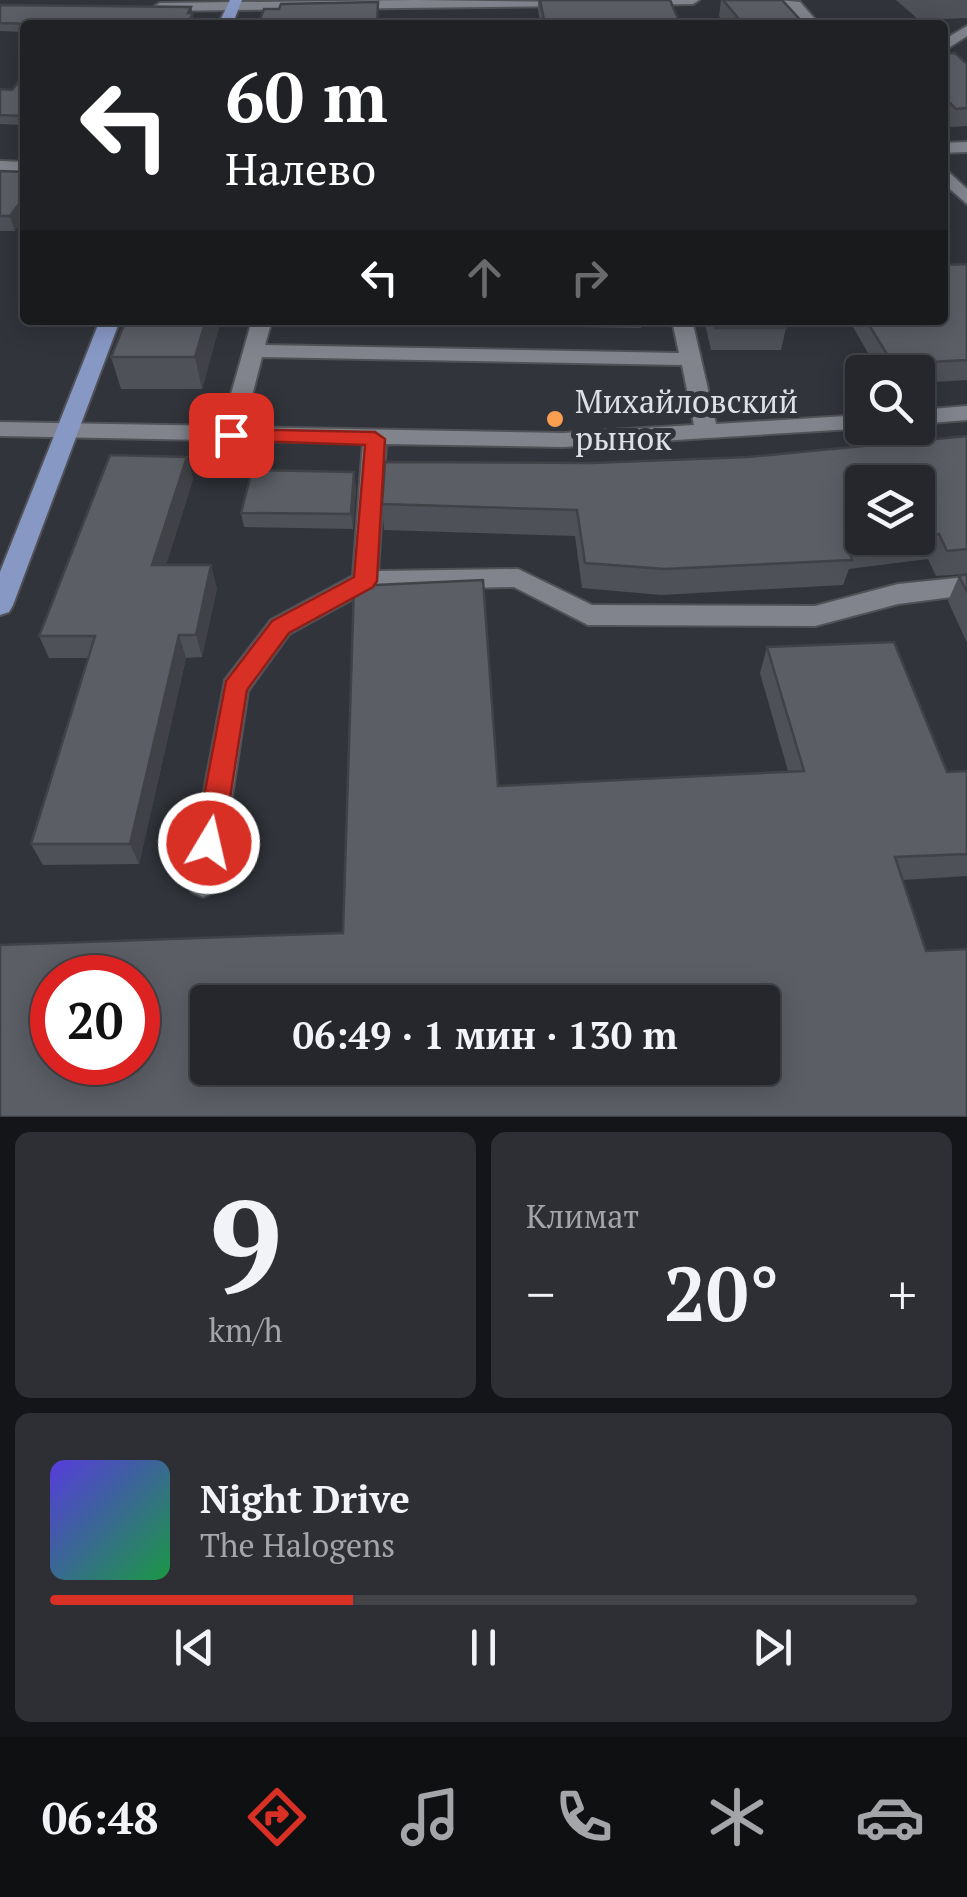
<!DOCTYPE html>
<html lang="ru">
<meta charset="utf-8">
<style>
body{margin:0;font-family:"PT Serif",serif;background:#2d2f34;color:#f1f3f6;height:100vh;display:flex;flex-direction:column;font-size:38px;white-space:nowrap}
*{box-sizing:border-box;margin:0}
p{font-size:32px;color:#a3a5a9}
.icon{flex:none;width:55px;height:55px;fill:none;stroke:currentColor;stroke-width:2;stroke-linecap:round;stroke-linejoin:round}
.map{position:relative;height:1117px;overflow:hidden}
.drawer{display:flex;flex-direction:column;gap:15px;padding:15px;background:#141518;flex:1}
.drawer>*{flex:none}
.banner{position:absolute;left:20px;top:20px;width:928px;height:305px;border-radius:10px;box-shadow:0 5px 25px #0003,0 0 0 2px #424448;background:#202124;color:#fff;overflow:hidden}
.fabs{position:absolute;left:845px;top:355px;display:grid;gap:20px}
.fabs a{display:grid;place-items:center;width:90px;height:90px;border-radius:10px;background:#25272c;box-shadow:0 5px 25px #0003,0 0 0 2px #424448;font-size:50px}
.speed{position:absolute;left:30px;top:955px;display:flex;gap:20px;font-size:50px;font-weight:700;text-align:center}
.speed>*{display:grid;place-content:center;width:130px;height:130px;border-radius:50%;background:#25272c;box-shadow:0 5px 25px #0003,0 0 0 2px #424448;line-height:1}
.speed .limit{border:15px solid #d22;background:#fff;color:#111}
.pin{position:absolute;display:grid;place-items:center;width:85px;height:85px;color:#fff;margin:-42px;border-radius:20px;box-shadow:0 5px 15px #0006}
.me{position:absolute;width:110px;margin:-55px;rotate:9deg;stroke-linejoin:round;filter:drop-shadow(0 0 8px #0008)}
.turn{display:flex;align-items:center;gap:35px;height:210px;padding:0 40px;font-size:45px}
.turn .icon{width:130px;height:130px;stroke-width:2.5}
.turn b{display:block;font-size:70px;line-height:85px}
.lanes{display:flex;align-items:center;height:95px;padding:0 40px;background:#0003;justify-content:center;gap:50px;direction:ltr}
.lanes .off{opacity:.35}
.big{font-size:75px;font-weight:600;line-height:1.1}
.drawer .widget{flex:1;display:flex;flex-direction:column;justify-content:center;gap:15px;min-width:0;padding:0 35px;border-radius:15px;background:#2d2f34}
.drawer .dial{align-items:center;gap:0}
.dial b{font-size:130px;line-height:1}
.song{display:flex;align-items:center;gap:30px}
.cover{width:120px;height:120px;border-radius:15px;background:linear-gradient(135deg,hsl(250 70% 55%),hsl(140 70% 35%))}
.played{height:10px;border-radius:5px;background:linear-gradient(90deg,#d93025 35%,#424448 35%)}
.keys{display:flex;justify-content:space-around;direction:ltr}
.heat{display:flex;justify-content:space-between;align-items:center;font-size:55px;direction:ltr}
.drawer .tiles{flex:1;display:grid;gap:15px;grid-template-columns:1fr 1fr}
.widget:last-child{grid-column:span 2}
.trip{position:absolute;left:190px;top:985px;width:590px;height:100px;border-radius:10px;background:#25272c;box-shadow:0 5px 25px #0003,0 0 0 2px #424448;font-weight:600;line-height:100px;text-align:center}
.menu{display:flex;height:160px;justify-content:space-around;align-items:center;background:#0f1012;color:#a3a5a9}
.menu .icon{width:70px;height:70px}
.menu .active{color:#d93025}
.menu b{font-size:45px;color:#f1f3f6}
.map>svg:first-child{display:block}
.lines{fill:none;stroke-linecap:round;stroke-linejoin:round}
.minor-casing{stroke:#505258;stroke-width:4}
.major-casing{stroke:#505258;stroke-width:4}
.minor{fill:#81848c;fill-rule:evenodd}
.major{fill:#8898c5;fill-rule:evenodd}
.wall{fill:#4e5157;fill-rule:evenodd}
.shaded-wall{fill:#404247}
.building{fill:#5b5e65;stroke:#404247;stroke-width:2.5;fill-rule:evenodd}
.route{fill:#d93025;stroke:#8d1f18;stroke-width:2.5}
.poi-dot{fill:#fa9f4f;stroke:#31343a;stroke-width:4}
.labels{text-anchor:middle;dominant-baseline:central;stroke-width:10;stroke-linejoin:round;paint-order:stroke}
.poi-label{font-size:32px;fill:#dfe0e5;stroke:#31343a;text-anchor:start}
</style>
<div class="map">
<svg width="967" height="1117" viewBox="0 0 967 1117">
<rect width="100%" height="100%" fill="#31343a"/>
<g class="lines">
<g class="minor-casing">
<g id="minor">
<path d="M415,0l161,2 -6,4 -410,5 -7,-4 7,-4z"/>
<path d="M634,0h65l-6,4 -53,1z"/>
<path d="M777,0l23,2 20,23h-14l-16,-17z"/>
<path d="M967,26v10l-25,16v-11z"/>
<path d="M967,142v10l-25,1v-10z"/>
<path d="M0,161l25,1v10l-25,-1z"/>
<path d="M942,166l25,23v15l-25,-22z"/>
<path d="M252,320h20l-7,25 414,8 -7,-33h20l24,104 146,-9v13h6l-305,19 -177,-3 -8,127 140,-2 74,36 223,1 83,-22 69,-7v18l-69,9 -83,22 -227,-1 -74,-38 -145,3 -80,44 -41,57 -29,191 -5,10 -11,5 -11,-5 -5,-10 38,-202 46,-60 82,-44 10,-133 -363,-7v-14l222,4zM262,357l420,8 12,60 -131,8 -319,-6z"/>
<path d="M967,406v14l-49,4v-14z"/>
</g>
</g>
<g class="major-casing">
<g id="major">
<path d="M230,0h12l-10,25h-14z"/>
<path d="M100,320h20l-107,285 -4,7 -9,3v-43z"/>
</g>
</g>
<use href="#minor" class="minor"/>
<use href="#major" class="major"/>
</g>
<g class="wall">
<path d="M538,0h132l9,21 -1,4h-137l-3,-15z"/>
<path d="M721,0h61l23,25h-79l-7,-9z"/>
<path d="M896,0h71v18l-48,2z"/>
<path d="M0,5l191,2 3,14 -2,4h-167v7l-25,-1z"/>
<path d="M942,54l25,10v62l-16,1 -9,-9z"/>
<path d="M25,74v51l-25,-1v-35l12,1z"/>
<path d="M0,171l15,60h-15z"/>
<path d="M967,264v116l-49,3v-11h-39l-30,-52h93z"/>
<path d="M126,320h95l-19,69h-81l-10,-32z"/>
<path d="M292,320h350l-1,8 -349,-5z"/>
<path d="M704,320h79l3,8 -5,22h-70z"/>
<path d="M967,436v207l-19,-42 11,-25 7,-2 -30,2 -8,-17 -79,10 -6,16 -182,10 -79,-7 -7,-52 -191,-6 -2,-26 209,-41 157,-6zM918,482v56h-56z"/>
<path d="M187,457l6,22 -27,86 51,23 -15,69 -16,1 -47,206 -96,1 -12,-21 57,-186h-39l-10,-22z"/>
<path d="M356,487l-3,42 -109,-2 -3,-14z"/>
<path d="M767,647l180,125 20,-1v105l-64,4 23,71 41,166 -624,-184 155,-147 290,-15 -28,-98z"/>
</g>
<g class="shaded-wall">
<path d="M191,7l3,14 -2,4h-5l1,-12z"/>
<path d="M25,196v22l-10,13 -5,-15z"/>
<path d="M206,320h15l-19,69 -7,-32z"/>
<path d="M187,457l6,22 -34,109 -7,-23z"/>
<path d="M354,472l2,15 -3,42 -2,-15z"/>
<path d="M211,565l6,23 -15,69 -6,-22z"/>
<path d="M179,635l7,23 -47,206 -9,-20z"/>
</g>
<g class="building">
<path d="M540,0h130l9,21h-8l2,4h-128z"/>
<path d="M723,0h59l23,25h-61z"/>
<path d="M378,2l-1,23h-119l6,-16h15l2,-5z"/>
<path d="M0,5l191,2 -3,6h5l-6,12h-120l-67,-2z"/>
<path d="M955,53l12,11v44l-11,1 -14,-14v-41z"/>
<path d="M25,74v42l-25,-1v-26l12,1z"/>
<path d="M0,171l25,1v24l-15,20h-10z"/>
<path d="M967,264v96l-74,4 -27,-44h76v-55z"/>
<path d="M126,320h80l-11,37h-84z"/>
<path d="M713,320h70l3,8h-71z"/>
<path d="M967,436v113l-20,2 -8,-17 -21,2v-54h-56v56h43l-58,6 5,16 -187,9 -80,-6 -8,-53 -195,-6 3,-42 206,1 157,-6z"/>
<path d="M110,455l77,2 -35,108h59l-15,70h-17l-49,209h-99l64,-208h-56z"/>
<path d="M252,470l102,2 -3,42 -110,-1z"/>
<path d="M967,574v18l-8,-16z"/>
<path d="M483,580l15,206 306,-15 -37,-124 127,-5 53,130 20,-1v83l-72,3 31,94 41,-2v168h-967v-172l343,-12 11,-347zM52,978h86v84h-86zM208,1002h554v66h-554z"/>
</g>
<path class="route" d="M231,429l144,3 10,7 -8,142 -4,6 -84,46 -42,57 -24,153 -4,9 -10,4 -10,-4 -4,-9 31,-162 46,-60 82,-44 11,-132 -141,-5v-9z"/>
<circle class="poi-dot" cx="555" cy="419" r="10"/>
<g class="labels">
<g class="poi-label">
<text x="575" y="401">Михайловский<tspan x="575" dy="37">рынок</tspan></text>
</g>
</g>
</svg>
<div class="fabs">
<a><svg class="icon" aria-label="search" viewBox="0 0 24 24"><circle cx="10" cy="10" r="6"/><path d="M15 15l6 6"/></svg></a>
<a><svg class="icon" aria-label="layers" viewBox="0 0 24 24"><path d="M12 4l9 5-9 5-9-5zM3 14l9 5 9-5"/></svg></a>
</div>
<div class="speed"><div class="limit">20</div></div>
<div class="pin" style="left:231px;top:435px;background:#d93025"><svg class="icon" aria-label="arrive" viewBox="0 0 24 24"><path d="M6 21V4h12l-3 4 3 4H6"/></svg></div>
<svg class="me" style="left:209px;top:843px" viewBox="-20 -20 40 40"><circle r="17" fill="#d93025" stroke="#fff" stroke-width="3"/><path d="M0-11L8 9 0 5-8 9z" fill="#fff"/></svg>
<div class="trip">06:49 · 1 мин · 130 m</div>
<div class="banner">
<div class="turn"><svg class="icon" aria-label="left" viewBox="0 0 24 24"><path d="M17 20v-9H6M10 6l-5 5 5 5"/></svg><div><b>60 m</b>Налево</div></div>
<div class="lanes"><svg class="icon" aria-label="left" viewBox="0 0 24 24"><path d="M17 20v-9H6M10 6l-5 5 5 5"/></svg><svg class="icon off" aria-label="ahead" viewBox="0 0 24 24"><path d="M12 20V5M6 11l6-6 6 6"/></svg><svg class="icon off" aria-label="right" viewBox="0 0 24 24"><path d="M7 20v-9h11M14 6l5 5-5 5"/></svg></div>
</div>
</div>
<section class="drawer">
<div class="tiles">
<div class="widget dial"><b>9</b><p>km/h</p></div>
<div class="widget"><p>Климат</p>
<div class="heat"><a>−</a><b class="big">20°</b><a>+</a></div>
</div>
<div class="widget">
<div class="song"><i class="cover"></i><div><b>Night Drive</b><p>The Halogens</p></div></div>
<div class="played"></div>
<div class="keys"><svg class="icon" aria-label="previous" viewBox="0 0 24 24"><path d="M18 5L8 12l10 7zM5 5v14"/></svg><svg class="icon" aria-label="pause" viewBox="0 0 24 24"><path d="M8 5v14M16 5v14"/></svg><svg class="icon" aria-label="next" viewBox="0 0 24 24"><path d="M6 5l10 7-10 7zM19 5v14"/></svg></div>
</div>
</div>
</section>
<nav class="menu">
<b>06:48</b>
<svg class="icon active" aria-label="directions" viewBox="0 0 24 24"><path d="M12 3l9 9-9 9-9-9zM9 14v-3h6M13 9l2 2-2 2"/></svg>
<svg class="icon" aria-label="music" viewBox="0 0 24 24"><path d="M9 18V5l10-2v13"/><circle cx="6" cy="18" r="3"/><circle cx="16" cy="16" r="3"/></svg>
<svg class="icon" aria-label="phone" viewBox="0 0 24 24"><path d="M5 4h4l2 5-3 2q2 4 5 5l2-3 5 2v4C11 20 4 13 5 4z"/></svg>
<svg class="icon" aria-label="climate" viewBox="0 0 24 24"><path d="M12 3v18M4 7l16 10M4 17L20 7"/></svg>
<svg class="icon" aria-label="car" viewBox="0 0 24 24"><path d="M5 17H2v-5l4-1 3-4h7l3 4 3 1v5h-3M9 17h6M6 11h13"/><circle cx="7" cy="17" r="2"/><circle cx="17" cy="17" r="2"/></svg>
</nav>
